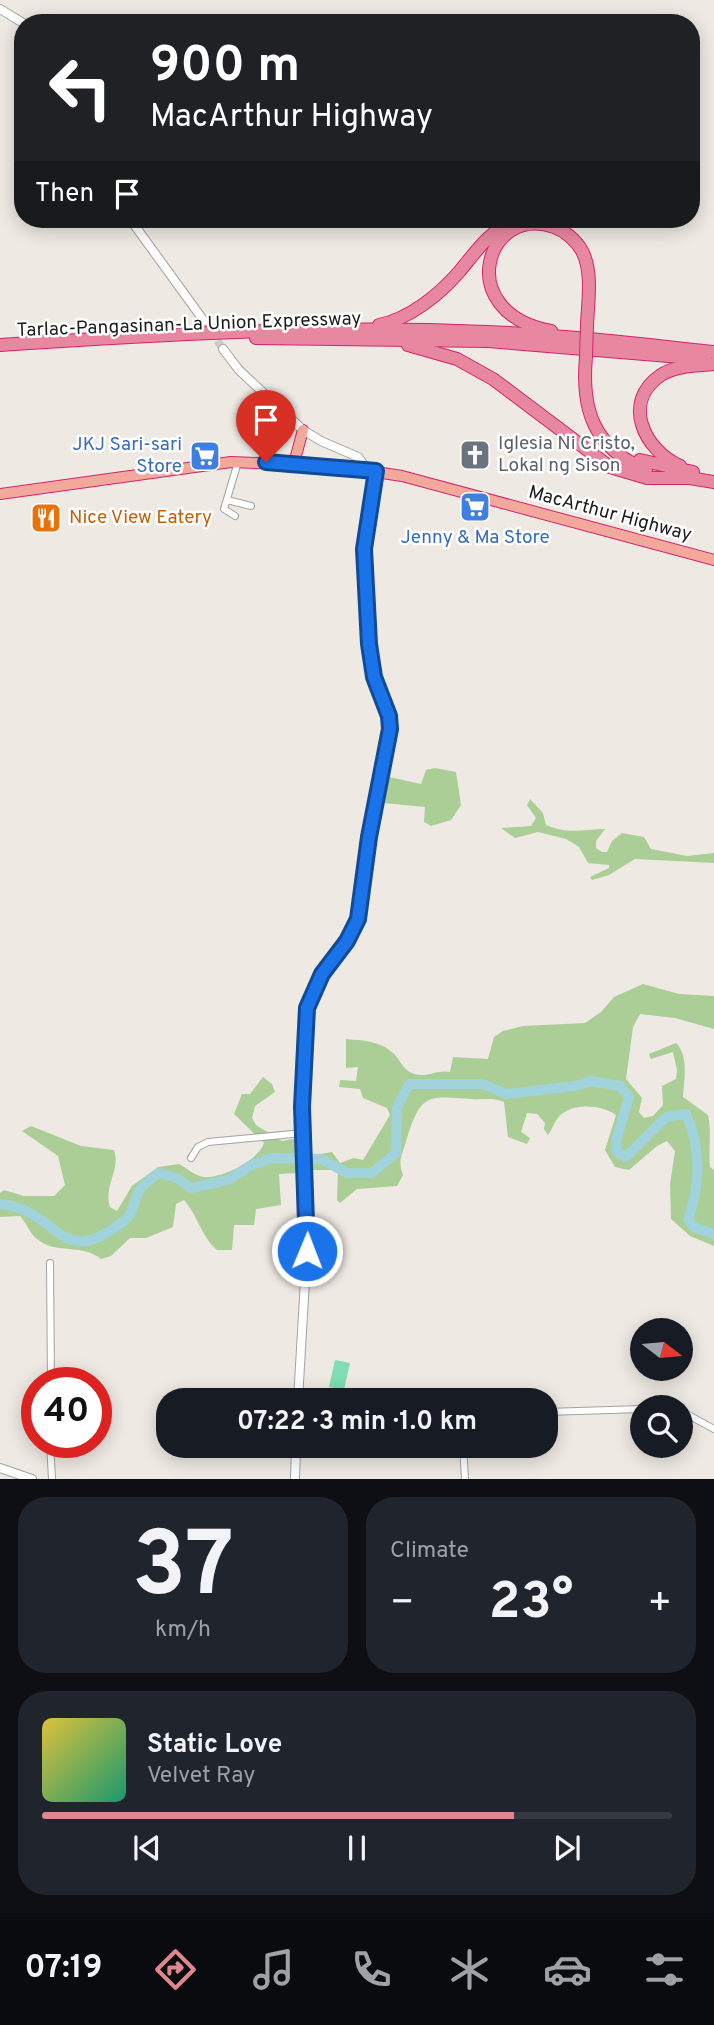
<!DOCTYPE html>
<meta charset="utf-8">
<style>
body{margin:0;font-family:Overpass,sans-serif;background:#20242c;color:#f1f3f6;height:100vh;display:flex;flex-direction:column;font-size:26px;white-space:nowrap}
*{box-sizing:border-box;margin:0}
p{font-size:23px;color:#9ea1a6}
.icon{flex:none;width:38px;height:38px;fill:none;stroke:currentColor;stroke-width:2;stroke-linecap:round;stroke-linejoin:round}
.map{position:relative;height:1479px;overflow:hidden}
.sheet{display:flex;flex-direction:column;gap:18px;padding:18px;background:#0d0f14;flex:1}
.sheet>*{flex:none}
.top-card{position:absolute;left:14px;top:14px;width:686px;height:214px;border-radius:28px;box-shadow:0 4px 18px #0003;background:#202124;color:#fff;overflow:hidden}
.needle{width:46px;rotate:106deg}
.fabs{position:absolute;left:630px;top:1318px;display:grid;gap:14px}
.fabs a{display:grid;place-items:center;width:63px;height:63px;border-radius:50%;background:#171b24;box-shadow:0 4px 18px #0003;font-size:35px}
.speed{position:absolute;left:21px;top:1367px;display:flex;gap:14px;font-size:35px;font-weight:700;text-align:center}
.speed>*{display:grid;place-content:center;width:91px;height:91px;border-radius:50%;background:#171b24;box-shadow:0 4px 18px #0003;line-height:1}
.speed .limit{border:10px solid #d22;background:#fff;color:#111}
.pin{position:absolute;display:grid;place-items:center;width:60px;height:60px;color:#fff;margin:-72px -30px;border-radius:50% 50% 50% 0;rotate:-45deg;box-shadow:0 0 7px #0007}
.pin .icon{rotate:45deg}
.me{position:absolute;width:77px;margin:-38px;rotate:1deg;stroke-linejoin:round;filter:drop-shadow(0 0 5px #0008)}
.turn{display:flex;align-items:center;gap:24px;height:147px;padding:0 21px;font-size:32px}
.turn .icon{width:91px;height:91px;stroke-width:2.5}
.turn b{display:block;font-size:49px;line-height:60px}
.then{display:flex;align-items:center;height:66px;padding:0 21px;background:#0003;gap:14px;font-size:26px}
.big{font-size:52px;font-weight:700;line-height:1.1}
.sheet .card{flex:1;display:flex;flex-direction:column;justify-content:center;gap:10px;min-width:0;padding:0 24px;border-radius:28px;background:#20242c}
.sheet .dial{align-items:center;gap:0}
.dial b{font-size:91px;line-height:1}
.song{display:flex;align-items:center;gap:21px}
.cover{width:84px;height:84px;border-radius:10px;background:linear-gradient(135deg,hsl(50 70% 55%),hsl(160 70% 35%))}
.played{height:7px;border-radius:4px;background:linear-gradient(90deg,#df868e 75%,#363941 75%)}
.keys{display:flex;justify-content:space-around;direction:ltr}
.heat{display:flex;justify-content:space-between;align-items:center;font-size:38px;direction:ltr}
.sheet .tiles{flex:1;display:grid;gap:18px;grid-template-columns:1fr 1fr}
.card:last-child{grid-column:span 2}
.trip{position:absolute;left:156px;top:1388px;width:402px;height:70px;border-radius:28px;background:#171b24;box-shadow:0 4px 18px #0003;font-weight:700;line-height:70px;text-align:center}
.tab-bar{display:flex;height:112px;justify-content:space-around;align-items:center;background:#090b0e;color:#9ea1a6}
.tab-bar .icon{width:49px;height:49px}
.tab-bar .current{color:#df868e}
.tab-bar b{font-size:32px;color:#f1f3f6}
.map>svg:first-child{display:block}
.forest{fill:#aace96}
.pitch{fill:#7edeb2}
.lines{fill:none;stroke-linecap:round;stroke-linejoin:round}
.river{stroke:#a1d3dc;stroke-width:10}
.tertiary-tunnel{stroke:#cecac4;stroke-width:8;stroke-dasharray:8 4;stroke-linecap:butt}
.minor-casing{stroke:#a3a3a3;stroke-width:8}
.tertiary-casing{stroke:#a3a3a3;stroke-width:10}
.trunk-casing{stroke:#d8226e;stroke-width:12}
.motorway-casing{stroke:#d8226e;stroke-width:14}
.minor{stroke:#fff;stroke-width:6}
.tertiary{stroke:#fff;stroke-width:8}
.trunk{stroke:#f2a99c;stroke-width:10}
.motorway{stroke:#e788a0;stroke-width:12}
.motorway-bridge-casing{stroke:#d8226e;stroke-width:14;stroke-linecap:butt}
.motorway-bridge{stroke:#e788a0;stroke-width:12}
.route-casing{stroke:#114b97;stroke-width:18}
.route{stroke:#1a73e8;stroke-width:12}
.labels{text-anchor:middle;dominant-baseline:central;stroke-width:5;stroke-linejoin:round;paint-order:stroke}
.street-label{font-size:19px;fill:#1c1c1c;stroke:#fff}
.worship-label{font-size:19px;fill:#5b616d;stroke:#fff;text-anchor:start}
.shop-label{font-size:19px;fill:#366cbe;stroke:#fff;text-anchor:end}
.food-label{font-size:19px;fill:#c56008;stroke:#fff;text-anchor:start}
</style>
<div class="map">
<svg width="714" height="1479" viewBox="0 0 714 1479">
<rect width="100%" height="100%" fill="#eee9e2"/>
<g class="forest">
<path d="M435,768l21,4 5,33 -10,15 -20,6 -7,-4 1,-15 -42,-4 6,-26 32,7 5,-14z"/>
<path d="M530,799l13,14 3,12c23,10 37,4 59,4l-9,12v7l6,4h5l5,-11 10,-8 22,4 7,12 36,7 27,-3v10l-79,-4 -26,16 -17,5 -2,-3 19,-9v-3l-21,-2 -9,-16 -13,-8 -28,-7 -23,6 -14,-10 30,-2 5,-8 -9,-13z"/>
<path d="M643,984l36,10 35,2v33l-39,-11 -35,-4 -7,13 -7,52 16,19 -3,14 5,6 9,-2 10,-11 -1,-19 14,-7 1,-9 -4,-18 -22,7 -2,-5 27,-11c13,13 8,36 7,54l25,18c4,18 0,34 2,52l4,3v76l-24,-10 -19,-17 -1,-35 5,-33 -8,-10 -10,5 -28,24 -14,-3 -10,-17 11,-35c-12,-9 -37,-12 -51,-3 -10,5 -11,15 -17,23l-4,-6 1,-6 -8,-9 -10,-1 -6,19 9,6 -3,6 -19,-7 -4,-35c-12,-5 -20,-2 -32,-3 -44,-3 -51,-6 -65,39 -4,15 -10,22 -4,37l-6,11 -40,3 -17,14 -3,-3 1,-30h-28l-1,-14 23,-4 8,11 14,-5 9,2 27,-45 -3,-7 -24,-10 -3,-9 -21,-2 1,-7 16,1 2,-14 -12,1v-29c15,1 35,2 47,14 7,6 9,16 19,20 13,6 25,-4 38,-1l3,-15 35,2 6,-22 9,-6 20,-5 62,-3 16,-11 13,-15z"/>
<path d="M263,1077l9,7 3,8 -20,14 -3,12 4,7 26,16 17,-3 2,35 -22,1 2,31 -25,4 -2,16h-20l-2,25h-15c-16,-14 -19,-34 -33,-50l-8,4 -3,23 -27,11h-16l-19,18 -10,3c-19,-16 -45,-4 -64,-20 -8,-6 -10,-16 -17,-23l-20,1v-24l4,-3 20,6h30l11,-11 -7,-29 -36,-25 9,-5 50,20 33,4c7,20 -11,36 -4,57l7,4 15,-25 26,-19 21,-3c7,4 17,12 24,13 18,2 56,-17 61,-34l-30,-29 8,-20h8z"/>
</g>
<path class="pitch" d="M335,1360l15,3 -6,27 -15,-3z"/>
<g class="lines">
<path class="river" d="M0,1204c62,6 58,70 125,16 8,-6 9,-19 14,-29 4,-7 13,-13 20,-18l18,5 14,10 37,-8 22,-14 22,-8 49,1 26,14h25l24,-20 1,-45 12,-24h74l23,10 69,-8 16,-5 29,5 9,11 -13,44 1,11 9,5 40,-40 20,-3c15,33 15,71 2,105l6,8 20,7"/>
<path class="tertiary-tunnel" d="M204,321l19,28"/>
<g class="minor-casing">
<g id="minor">
<path d="M227,500l24,6"/>
<path d="M235,516l-11,-7 14,-47"/>
<path d="M191,1158l7,-11 10,-5 95,-9"/>
<path d="M50,1263l1,119"/>
<path d="M681,1411l33,18"/>
<path d="M546,1412l96,-3"/>
<path d="M50,1442l2,37"/>
<path d="M463,1446l2,33"/>
</g>
</g>
<g class="tertiary-casing">
<g id="tertiary">
<path d="M0,9l23,14"/>
<path d="M130,219l74,102"/>
<path d="M223,349l16,21 64,60 18,11 37,16 9,12"/>
<path d="M298,1400l10,-171 -6,-122 5,-99 15,-34 35,-51 11,-86 22,-108c0,-20 -13,-36 -17,-56 -12,-66 -11,-137 3,-202"/>
<path d="M0,1468l32,11"/>
<path d="M295,1479l1,-33"/>
</g>
</g>
<g class="trunk-casing">
<g id="trunk">
<path d="M294,463l9,-33"/>
<path d="M0,494l231,-32 105,4 66,10 312,84"/>
</g>
</g>
<g class="motorway-casing">
<g id="motorway">
<path d="M379,325c30,-6 60,-30 80,-53 17,-20 30,-42 56,-50"/>
<path d="M551,331c-100,-19 -64,-128 3,-104 11,4 22,13 28,24 11,21 6,50 5,74"/>
<path d="M256,338l232,3 217,18"/>
<path d="M0,345c162,-11 324,-20 487,-13 76,3 152,12 227,20"/>
<path d="M408,345l49,14 36,20 117,88 37,11h44"/>
<path d="M586,357c-5,53 8,91 60,113"/>
<path d="M640,460l53,12"/>
<path d="M680,466c-36,-16 -59,-64 -19,-91 15,-10 36,-9 53,-11"/>
<path d="M684,477l30,5"/>
</g>
</g>
<use href="#minor" class="minor"/>
<use href="#tertiary" class="tertiary"/>
<use href="#trunk" class="trunk"/>
<use href="#motorway" class="motorway"/>
<g class="motorway-bridge-casing">
<path id="motorway-bridge" d="M586,357l1,-32"/>
</g>
<use href="#motorway-bridge" class="motorway-bridge"/>
</g>
<g class="lines">
<g class="route-casing">
<path id="route" d="M266,462l110,9 -12,78 5,95 5,33 15,39 1,13 -21,108 -11,82 -11,22 -25,33 -15,34 -5,99 5,144"/>
</g>
<use href="#route" class="route"/>
</g>
<defs>
<g id="church-square" transform="scale(1.575)"><rect x="-9" y="-9" width="18" height="18" rx="4" fill="#6b7280" stroke="#fff"/><path d="M-1.2-6h2.4v3.5h3.3v2.4h-3.3V6h-2.4V-.1h-3.3v-2.4h3.3Z" fill="#fff"/></g>
<g id="supermarket-square" transform="scale(1.575)"><rect x="-9" y="-9" width="18" height="18" rx="4" fill="#3f7fe0" stroke="#fff"/><path d="M-6-5.5h2.5l.6 2H6L4.5 2H-2.5L-4.4-4H-6ZM-1.5 3.2a1.3 1.3 0 1 0 .1 0ZM3 3.2a1.3 1.3 0 1 0 .1 0Z" fill="#fff"/></g>
<g id="restaurant-square" transform="scale(1.575)"><rect x="-9" y="-9" width="18" height="18" rx="4" fill="#e8710a" stroke="#fff"/><path d="M-5-6h1v4h1v-4h1v4h1v-4h1v5L-1.5 .5V6h-2V.5L-5-1ZM5-6V6H3V1.5H1.5Q1.5-4 5-6Z" fill="#fff"/></g>
</defs>
<g fill-rule="evenodd">
<use href="#church-square" x="475" y="455"/>
<use href="#supermarket-square" x="205" y="456"/>
<use href="#supermarket-square" x="475" y="507"/>
<use href="#restaurant-square" x="46" y="518"/>
</g>
<g class="labels">
<g class="street-label">
<text transform="translate(189 325) rotate(-2)">Tarlac-Pangasinan-La Union Expressway</text>
<text transform="translate(610 514) rotate(15)">MacArthur Highway</text>
</g>
<g class="worship-label">
<text x="498" y="444">Iglesia Ni Cristo,<tspan x="498" dy="22">Lokal ng Sison</tspan></text>
</g>
<g class="shop-label">
<text x="182" y="445">JKJ Sari-sari<tspan x="182" dy="22">Store</tspan></text>
<text x="475" y="538" text-anchor="middle">Jenny &amp; Ma Store</text>
</g>
<g class="food-label">
<text x="69" y="518">Nice View Eatery</text>
</g>
</g>
</svg>
<div class="fabs">
<a><svg class="needle" viewBox="-14 -14 28 28"><path d="M0-13l5 13h-10z" fill="#e53935"/><path d="M0 13l5-13h-10z" fill="#9ea1a6"/></svg></a>
<a><svg class="icon" aria-label="search" viewBox="0 0 24 24"><circle cx="10" cy="10" r="6"/><path d="M15 15l6 6"/></svg></a>
</div>
<div class="speed"><div class="limit">40</div></div>
<div class="pin" style="left:266px;top:462px;background:#d93025"><svg class="icon" aria-label="arrive" viewBox="0 0 24 24"><path d="M6 21V4h12l-3 4 3 4H6"/></svg></div>
<svg class="me" style="left:307px;top:1251px" viewBox="-20 -20 40 40"><circle r="17" fill="#1a73e8" stroke="#fff" stroke-width="3"/><path d="M0-11L8 9 0 5-8 9z" fill="#fff"/></svg>
<div class="trip">07:22 · 3 min · 1.0 km</div>
<div class="top-card">
<div class="turn"><svg class="icon" aria-label="left" viewBox="0 0 24 24"><path d="M17 20v-9H6M10 6l-5 5 5 5"/></svg><div><b>900 m</b>MacArthur Highway</div></div>
<div class="then">Then<svg class="icon" aria-label="arrive" viewBox="0 0 24 24"><path d="M6 21V4h12l-3 4 3 4H6"/></svg></div>
</div>
</div>
<section class="sheet">
<div class="tiles">
<div class="card dial"><b>37</b><p>km/h</p></div>
<div class="card"><p>Climate</p>
<div class="heat"><a>−</a><b class="big">23°</b><a>+</a></div>
</div>
<div class="card">
<div class="song"><i class="cover"></i><div><b>Static Love</b><p>Velvet Ray</p></div></div>
<div class="played"></div>
<div class="keys"><svg class="icon" aria-label="previous" viewBox="0 0 24 24"><path d="M18 5L8 12l10 7zM5 5v14"/></svg><svg class="icon" aria-label="pause" viewBox="0 0 24 24"><path d="M8 5v14M16 5v14"/></svg><svg class="icon" aria-label="next" viewBox="0 0 24 24"><path d="M6 5l10 7-10 7zM19 5v14"/></svg></div>
</div>
</div>
</section>
<nav class="tab-bar">
<b>07:19</b>
<svg class="icon current" aria-label="directions" viewBox="0 0 24 24"><path d="M12 3l9 9-9 9-9-9zM9 14v-3h6M13 9l2 2-2 2"/></svg>
<svg class="icon" aria-label="music" viewBox="0 0 24 24"><path d="M9 18V5l10-2v13"/><circle cx="6" cy="18" r="3"/><circle cx="16" cy="16" r="3"/></svg>
<svg class="icon" aria-label="phone" viewBox="0 0 24 24"><path d="M5 4h4l2 5-3 2q2 4 5 5l2-3 5 2v4C11 20 4 13 5 4z"/></svg>
<svg class="icon" aria-label="climate" viewBox="0 0 24 24"><path d="M12 3v18M4 7l16 10M4 17L20 7"/></svg>
<svg class="icon" aria-label="car" viewBox="0 0 24 24"><path d="M5 17H2v-5l4-1 3-4h7l3 4 3 1v5h-3M9 17h6M6 11h13"/><circle cx="7" cy="17" r="2"/><circle cx="17" cy="17" r="2"/></svg>
<svg class="icon" aria-label="filters" viewBox="0 0 24 24"><path d="M4 7h16M4 17h16"/><circle cx="9" cy="7" r="2"/><circle cx="15" cy="17" r="2"/></svg>
</nav>
